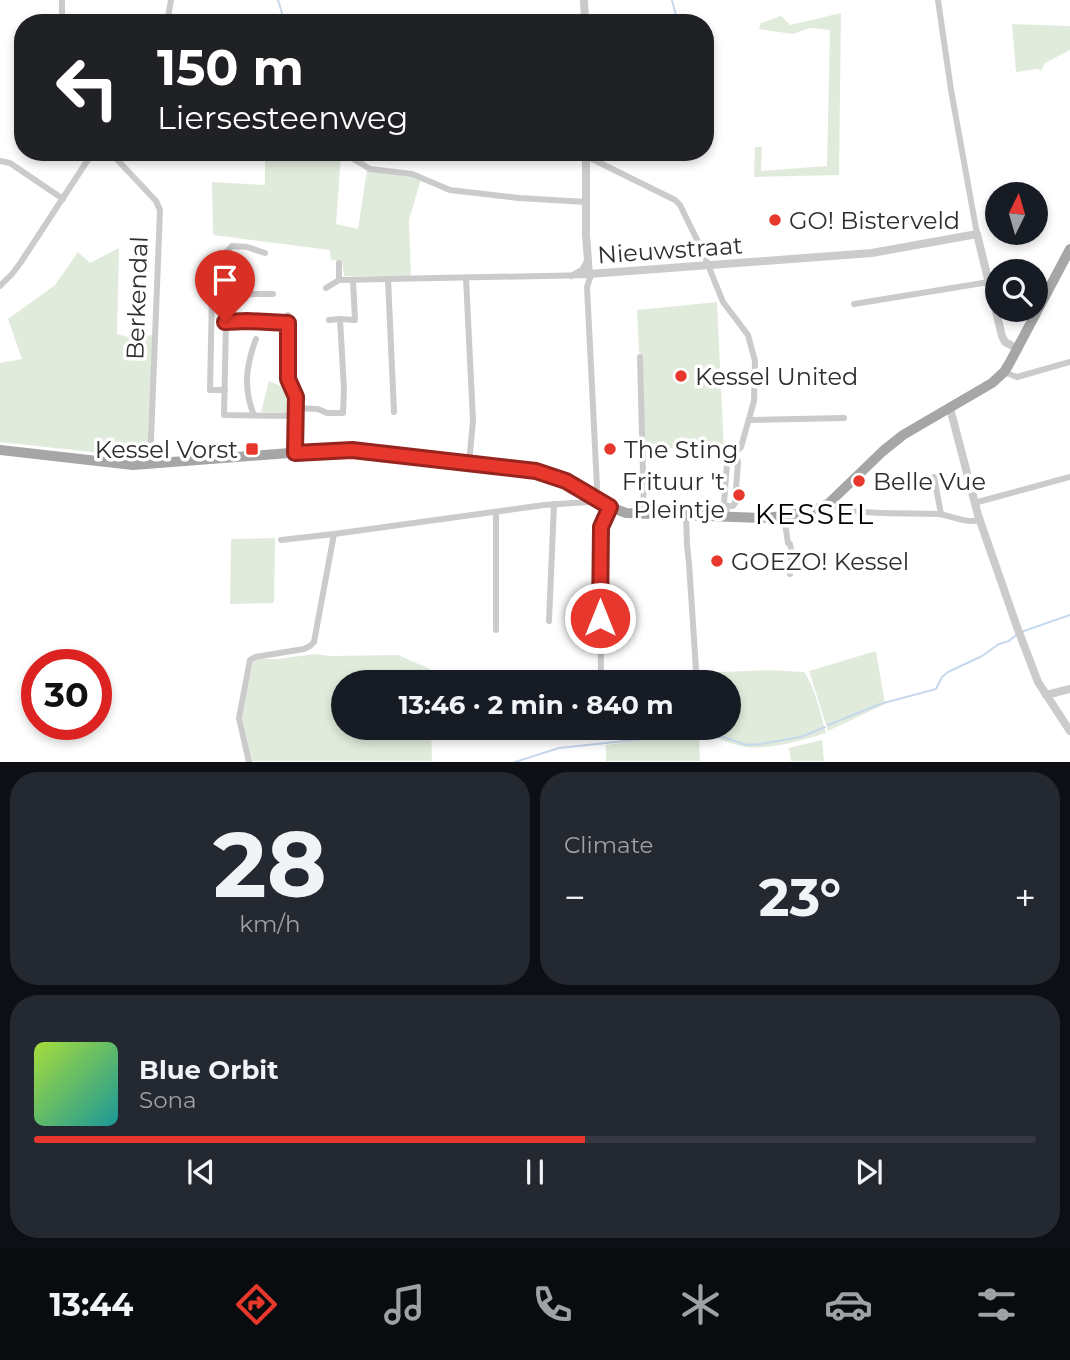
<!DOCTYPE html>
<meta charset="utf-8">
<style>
body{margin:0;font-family:Montserrat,sans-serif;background:#242831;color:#f1f3f6;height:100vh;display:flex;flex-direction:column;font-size:26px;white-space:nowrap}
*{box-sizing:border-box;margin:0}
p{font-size:23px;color:#9ea1a6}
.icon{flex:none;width:38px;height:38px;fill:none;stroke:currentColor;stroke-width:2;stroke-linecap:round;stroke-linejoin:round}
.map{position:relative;height:762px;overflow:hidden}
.panel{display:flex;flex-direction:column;gap:10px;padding:10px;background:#0d0f14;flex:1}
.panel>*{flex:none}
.hud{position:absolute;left:14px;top:14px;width:700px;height:147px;border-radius:28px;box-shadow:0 4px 10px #0003;background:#202124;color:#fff;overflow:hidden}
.needle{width:46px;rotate:5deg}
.controls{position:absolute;left:985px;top:182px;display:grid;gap:14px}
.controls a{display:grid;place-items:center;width:63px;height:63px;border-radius:50%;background:#171b24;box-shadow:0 4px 10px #0003;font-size:35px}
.speed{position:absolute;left:21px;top:649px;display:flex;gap:14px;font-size:35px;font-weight:700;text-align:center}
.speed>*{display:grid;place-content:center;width:91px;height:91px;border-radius:50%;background:#171b24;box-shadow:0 4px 10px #0003;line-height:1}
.speed .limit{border:10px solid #d22;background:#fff;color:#111}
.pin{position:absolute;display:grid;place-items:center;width:60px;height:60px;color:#fff;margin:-72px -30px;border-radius:50% 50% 50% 0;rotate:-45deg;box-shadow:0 0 7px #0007}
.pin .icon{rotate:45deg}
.me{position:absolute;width:77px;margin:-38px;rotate:0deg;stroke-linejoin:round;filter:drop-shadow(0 0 5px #0008)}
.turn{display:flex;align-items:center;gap:24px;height:147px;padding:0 28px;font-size:32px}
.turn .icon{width:91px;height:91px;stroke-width:2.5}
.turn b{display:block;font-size:49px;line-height:60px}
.big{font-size:52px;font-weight:700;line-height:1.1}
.panel .card{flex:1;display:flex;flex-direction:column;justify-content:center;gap:10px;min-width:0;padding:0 24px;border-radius:28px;background:#242831}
.panel .dial{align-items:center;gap:0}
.dial b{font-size:91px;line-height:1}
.song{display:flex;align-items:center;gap:21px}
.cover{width:84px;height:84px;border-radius:10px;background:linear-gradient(135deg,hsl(80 70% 55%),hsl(180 70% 35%))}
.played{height:7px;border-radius:4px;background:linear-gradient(90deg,#e8372c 55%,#363941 55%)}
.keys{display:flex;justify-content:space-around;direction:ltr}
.heat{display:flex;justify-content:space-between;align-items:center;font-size:38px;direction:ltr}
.panel .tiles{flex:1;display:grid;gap:10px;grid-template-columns:1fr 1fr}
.card:last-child{grid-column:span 2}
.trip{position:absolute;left:331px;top:670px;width:410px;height:70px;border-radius:35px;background:#171b24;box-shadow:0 4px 10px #0003;font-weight:700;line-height:70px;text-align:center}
.menu{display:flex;height:112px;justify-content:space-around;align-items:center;background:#090b0e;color:#9ea1a6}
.menu .icon{width:49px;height:49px}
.menu .current{color:#e8372c}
.menu b{font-size:32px;color:#f1f3f6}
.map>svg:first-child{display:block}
.green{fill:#e1ebdb}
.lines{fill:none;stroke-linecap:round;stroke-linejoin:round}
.stream{stroke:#c6d8ec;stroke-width:2}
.minor{stroke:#cbcbcb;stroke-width:6}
.tertiary{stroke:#cbcbcb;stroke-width:8}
.primary{stroke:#a6a6a6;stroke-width:10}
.route-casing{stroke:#97241d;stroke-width:18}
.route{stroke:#e8372c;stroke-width:12}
.poi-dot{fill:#e8372c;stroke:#fff;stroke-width:2.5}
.labels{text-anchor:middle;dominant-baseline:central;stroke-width:7;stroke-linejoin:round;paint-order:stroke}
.poi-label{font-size:24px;fill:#2e2e2e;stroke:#fff;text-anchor:start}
.street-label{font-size:24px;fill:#2e2e2e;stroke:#fff}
.quarter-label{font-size:28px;letter-spacing:2px;fill:#000;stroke:#fff}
</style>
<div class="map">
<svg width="1070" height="762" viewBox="0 0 1070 762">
<rect width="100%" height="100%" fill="#fff"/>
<g class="green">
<path d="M841,13l-2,162 -85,2 1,-30h7l-1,24 66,-5 3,-136 -20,-2 -17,6 -34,-5 2,-6 20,-7 9,9z"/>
<path d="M1012,24l58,2v24l-25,13 -4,8 -4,-2 -21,3z"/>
<path d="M265,152h73l3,2 -5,70 22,5 9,-59c17,5 36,4 54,9l-12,41 2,56h-67l-2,-15 -11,-1 -1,-10 -117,-15 -1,-53 53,3z"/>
<path d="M119,248l-2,86 14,4 22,-3 -5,125h-11l-18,-5 -119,-13v-79l22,-4 -14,-40 47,-34 23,-33 12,11z"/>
<path d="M717,302l7,149h-28l-1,-3h-38v4h-13l-3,-98 -2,-2 -2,-42z"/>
<path d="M269,381l21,9c3,7 4,16 1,23l-30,-1z"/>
<path d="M275,538l-1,65 -44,1 1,-65z"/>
<path d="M876,651l9,53 -57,27 -19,-60z"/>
<path d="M316,654l13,2 69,-1 32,14 1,13h-88v46h88l1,33h-180l-10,-44 11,-55 4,-3h20z"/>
<path d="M769,670l35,2c11,15 17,43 22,61 -25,7 -54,17 -80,14 -14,-2 -33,-11 -47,-15l1,29h-94v-16l35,-5 -1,-12h88v-46h-92v-2l61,-7z"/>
<path d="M822,740l2,21h-33l-2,-13z"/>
</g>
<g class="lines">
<g class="stream">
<path d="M278,0l7,23"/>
<path d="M672,0l6,23"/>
<path d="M1021,632l49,-17"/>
<path d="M828,725l52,-21 56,-15 6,-12 6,-5 34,-16 17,-12 10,-3 7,-6"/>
<path d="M515,762l44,-14 104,-11 40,-2 20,2 24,8 14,-1 40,-7 24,-10"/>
</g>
<g class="minor">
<path d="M938,0l13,90 26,144"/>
<path d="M62,23v-23"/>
<path d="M167,23l4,-23"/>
<path d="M110,152l46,49 4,9 -10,255"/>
<path d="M342,152l28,17 42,5 38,16 69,8 67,4"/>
<path d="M586,159h6l83,41 5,5 22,45 21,52 25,33 7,26 -1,40 -13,46 -11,12 -3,5 -3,39 3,3 -1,11"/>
<path d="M0,161l10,2 53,36"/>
<path d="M265,253l-18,-6 -15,-1 -7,7v19l2,5 -3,138 71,1"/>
<path d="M339,263v17"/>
<path d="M571,276l11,-6 5,-9"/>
<path d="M466,278l7,143 -4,42"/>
<path d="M388,279l6,133"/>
<path d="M0,286l12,-12 9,-12 72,-110"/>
<path d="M854,304l135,-22"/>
<path d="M288,315v64l8,18 -1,56"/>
<path d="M329,320l11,-1"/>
<path d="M225,322l22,-1 41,2"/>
<path d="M640,357l4,157"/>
<path d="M1004,372l13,5 53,-15"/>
<path d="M225,390h-15l2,-96h61"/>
<path d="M296,408l22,1 9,4h16l1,-24 -4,-70 15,1 -2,-40"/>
<path d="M254,415c-11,-26 -8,-50 2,-76"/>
<path d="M749,420l95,-2"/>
<path d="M934,477l7,37"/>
<path d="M829,503c18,14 84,9 108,11 14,1 28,10 42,6"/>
<path d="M974,503l96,-26"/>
<path d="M727,506h6l2,-3 3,-41 -3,-7"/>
<path d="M686,515l1,30 2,18 7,107"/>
<path d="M784,516l4,27 2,1 2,10 -2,20"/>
<path d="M281,540l53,-6"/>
<path d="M549,621l5,-117"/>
<path d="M496,630v-118"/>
<path d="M601,682l-1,-122 2,-3 -1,-30 9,-20"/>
<path d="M602,728v9"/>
<path d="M249,762l-10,-44 11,-58 5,-3 49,-8 6,-3 4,-4 20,-108 210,-29 45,-3 6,-5 2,-10 -10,-200 4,-12 -252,5 -13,8"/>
</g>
<g class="tertiary">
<path d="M584,0l1,23"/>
<path d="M586,152v83l3,39 283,-21 105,-19 25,102 3,6 13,7"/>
<path d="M950,408l28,107 39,112 21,55 32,49"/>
<path d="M1046,695l24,-6"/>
</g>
<path class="primary" d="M0,450l133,15 183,-14 36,-1 22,2 162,19 30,10 44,26 16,6 136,5 22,-2 36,-8 9,-5 54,-52 20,-16 89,-52 12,-11 5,-8 61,-115"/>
</g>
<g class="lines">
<g class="route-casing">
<path id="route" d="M225,322l22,-1 41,2v56l8,18 -1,56 57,-3 184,21 30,10 44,26 -9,20 -1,91"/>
</g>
<use href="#route" class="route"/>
</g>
<g class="poi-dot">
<circle cx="775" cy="220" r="7"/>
<circle cx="681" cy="376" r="7"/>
<rect x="245" y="442" width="14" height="14" rx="3.5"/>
<circle cx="610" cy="449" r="7"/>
<circle cx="859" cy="481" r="7"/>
<circle cx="739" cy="495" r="7"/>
<circle cx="717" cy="561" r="7"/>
</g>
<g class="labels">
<g class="poi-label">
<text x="789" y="220">GO! Bisterveld</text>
<text x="695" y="376">Kessel United</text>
<text x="238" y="449" text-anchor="end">Kessel Vorst</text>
<text x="624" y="449">The Sting</text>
<text x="725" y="481" text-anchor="end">Frituur 't<tspan x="725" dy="28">Pleintje</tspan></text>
<text x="873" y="481">Belle Vue</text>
<text x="731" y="561">GOEZO! Kessel</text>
</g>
<g class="street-label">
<text transform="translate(670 250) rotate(-4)">Nieuwstraat</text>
<text transform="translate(137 298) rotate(-88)">Berkendal</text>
</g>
<g class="quarter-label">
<text x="815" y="514">KESSEL</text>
</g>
</g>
</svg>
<div class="controls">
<a><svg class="needle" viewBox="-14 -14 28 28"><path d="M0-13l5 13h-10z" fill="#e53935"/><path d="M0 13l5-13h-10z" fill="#9ea1a6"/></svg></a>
<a><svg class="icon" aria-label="search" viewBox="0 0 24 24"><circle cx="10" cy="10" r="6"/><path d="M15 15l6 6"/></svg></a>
</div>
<div class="speed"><div class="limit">30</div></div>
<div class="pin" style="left:225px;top:322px;background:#d93025"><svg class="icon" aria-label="arrive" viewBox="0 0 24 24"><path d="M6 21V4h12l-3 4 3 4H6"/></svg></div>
<svg class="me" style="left:600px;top:618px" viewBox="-20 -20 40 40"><circle r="17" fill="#e8372c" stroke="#fff" stroke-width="3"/><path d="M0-11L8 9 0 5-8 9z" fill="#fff"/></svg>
<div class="trip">13:46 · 2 min · 840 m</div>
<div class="hud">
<div class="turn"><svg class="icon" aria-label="left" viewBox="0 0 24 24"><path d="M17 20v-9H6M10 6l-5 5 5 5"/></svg><div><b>150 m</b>Liersesteenweg</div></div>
</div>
</div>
<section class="panel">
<div class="tiles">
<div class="card dial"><b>28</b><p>km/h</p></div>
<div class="card"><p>Climate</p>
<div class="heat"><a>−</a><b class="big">23°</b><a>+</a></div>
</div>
<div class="card">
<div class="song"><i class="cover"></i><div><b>Blue Orbit</b><p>Sona</p></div></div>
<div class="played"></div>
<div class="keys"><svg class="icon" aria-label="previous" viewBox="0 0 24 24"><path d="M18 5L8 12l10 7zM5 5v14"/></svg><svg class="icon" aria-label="pause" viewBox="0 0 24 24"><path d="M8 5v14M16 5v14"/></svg><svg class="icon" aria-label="next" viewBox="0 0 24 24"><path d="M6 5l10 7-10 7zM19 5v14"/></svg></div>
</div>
</div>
</section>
<nav class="menu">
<b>13:44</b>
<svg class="icon current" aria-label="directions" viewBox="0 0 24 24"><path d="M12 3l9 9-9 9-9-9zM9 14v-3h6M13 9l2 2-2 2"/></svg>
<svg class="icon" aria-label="music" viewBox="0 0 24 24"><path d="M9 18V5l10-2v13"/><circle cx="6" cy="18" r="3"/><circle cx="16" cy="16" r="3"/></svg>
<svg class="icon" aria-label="phone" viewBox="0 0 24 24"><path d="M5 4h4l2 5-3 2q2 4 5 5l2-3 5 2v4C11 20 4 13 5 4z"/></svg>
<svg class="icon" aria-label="climate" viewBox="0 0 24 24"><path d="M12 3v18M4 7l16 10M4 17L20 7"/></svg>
<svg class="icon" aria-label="car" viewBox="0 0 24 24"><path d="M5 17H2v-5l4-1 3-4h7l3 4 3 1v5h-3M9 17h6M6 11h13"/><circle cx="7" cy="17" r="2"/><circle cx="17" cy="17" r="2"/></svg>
<svg class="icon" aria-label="filters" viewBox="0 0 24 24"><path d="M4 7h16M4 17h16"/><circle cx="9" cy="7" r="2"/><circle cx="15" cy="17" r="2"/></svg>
</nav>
